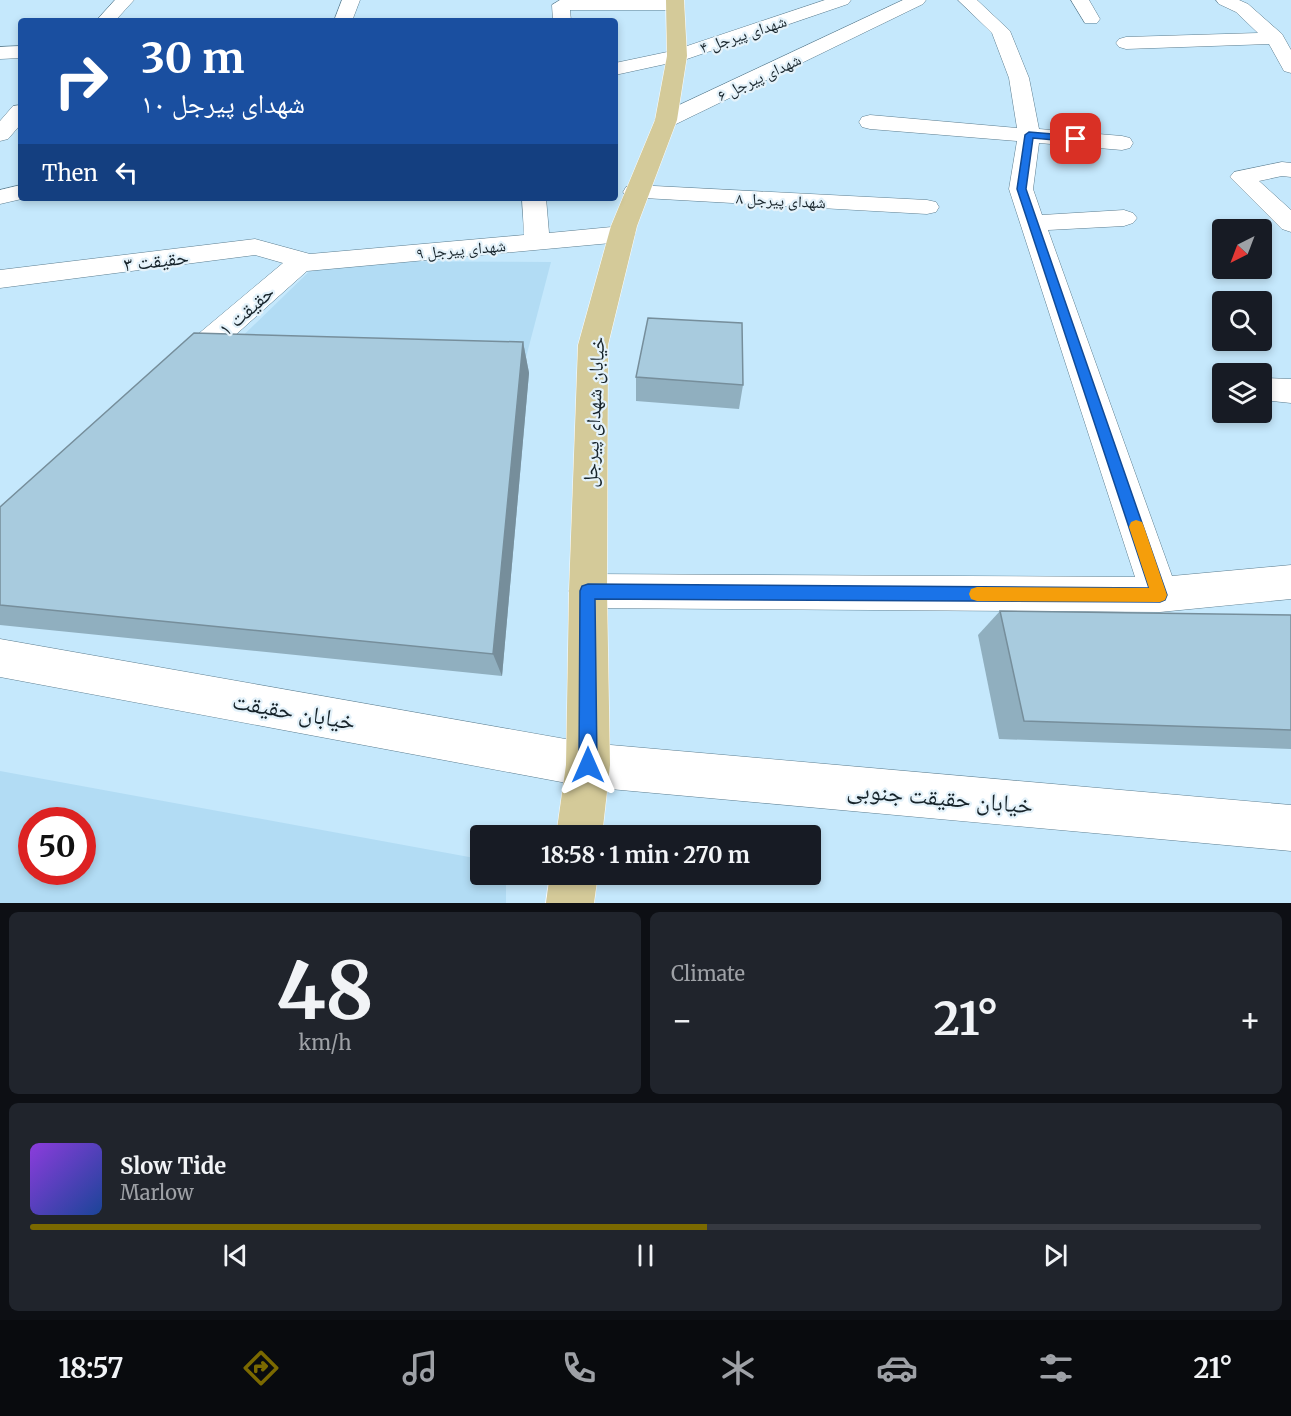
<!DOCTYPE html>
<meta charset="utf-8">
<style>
body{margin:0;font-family:Merriweather,"Noto Naskh Arabic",serif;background:#20242c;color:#f1f3f6;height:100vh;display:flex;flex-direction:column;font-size:22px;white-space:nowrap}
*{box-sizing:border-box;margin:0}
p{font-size:20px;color:#9ea1a6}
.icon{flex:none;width:33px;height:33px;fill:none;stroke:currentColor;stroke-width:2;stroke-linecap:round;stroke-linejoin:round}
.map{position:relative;height:903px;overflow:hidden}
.sheet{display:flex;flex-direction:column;gap:9px;padding:9px;background:#0d0f14;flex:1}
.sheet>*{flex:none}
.top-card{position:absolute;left:18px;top:18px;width:600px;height:183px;border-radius:6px;box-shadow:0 3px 9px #0003;background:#1a4fa0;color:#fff;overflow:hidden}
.needle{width:39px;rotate:222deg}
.tools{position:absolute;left:1212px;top:219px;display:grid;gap:12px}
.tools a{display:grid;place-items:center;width:60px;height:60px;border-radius:6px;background:#171b24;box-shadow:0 3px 9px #0003;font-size:30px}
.speed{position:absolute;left:18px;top:807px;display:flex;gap:12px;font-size:30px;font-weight:700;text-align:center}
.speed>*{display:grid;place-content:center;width:78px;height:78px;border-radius:50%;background:#171b24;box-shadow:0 3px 9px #0003;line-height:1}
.speed .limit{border:9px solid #d22;background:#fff;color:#111}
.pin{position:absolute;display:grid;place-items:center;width:51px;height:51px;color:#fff;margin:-26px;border-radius:12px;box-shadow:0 3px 9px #0006}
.me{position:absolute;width:66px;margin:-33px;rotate:0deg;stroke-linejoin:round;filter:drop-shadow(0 0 4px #0008)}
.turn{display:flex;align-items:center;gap:21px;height:126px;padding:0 24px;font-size:27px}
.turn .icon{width:78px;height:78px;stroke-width:2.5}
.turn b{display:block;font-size:42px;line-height:51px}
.then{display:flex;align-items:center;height:57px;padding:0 24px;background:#0003;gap:12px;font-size:22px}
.big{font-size:45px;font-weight:700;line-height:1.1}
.sheet .widget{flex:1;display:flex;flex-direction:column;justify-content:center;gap:9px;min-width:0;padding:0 21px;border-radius:9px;background:#20242c}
.sheet .dial{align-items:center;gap:0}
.dial b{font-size:78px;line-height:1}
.song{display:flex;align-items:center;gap:18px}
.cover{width:72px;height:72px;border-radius:9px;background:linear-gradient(135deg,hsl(270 70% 55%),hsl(220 70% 35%))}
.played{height:6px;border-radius:3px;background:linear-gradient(90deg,#7b6900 55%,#363941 55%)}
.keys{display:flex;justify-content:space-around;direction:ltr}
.heat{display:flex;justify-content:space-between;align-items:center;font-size:33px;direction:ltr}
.sheet .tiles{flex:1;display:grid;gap:9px;grid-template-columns:1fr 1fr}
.widget:last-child{grid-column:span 2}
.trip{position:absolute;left:470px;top:825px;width:351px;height:60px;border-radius:6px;background:#171b24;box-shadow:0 3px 9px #0003;font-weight:700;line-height:60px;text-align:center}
.tabs{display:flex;height:96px;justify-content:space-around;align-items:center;background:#090b0e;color:#9ea1a6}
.tabs .icon{width:42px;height:42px}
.tabs .current{color:#7b6900}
.tabs b{font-size:27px;color:#f1f3f6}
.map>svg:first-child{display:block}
.built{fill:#b2dcf4;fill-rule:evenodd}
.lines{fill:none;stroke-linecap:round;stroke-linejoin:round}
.minor-casing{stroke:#5d7e90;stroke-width:1}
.major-casing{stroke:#fff;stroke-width:1}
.minor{fill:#fff;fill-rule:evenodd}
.major{fill:#d4ca99;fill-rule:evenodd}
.wall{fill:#90afbf}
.shaded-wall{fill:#768e9b}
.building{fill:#a8cbde;stroke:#768e9b;stroke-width:1.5}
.route{fill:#1a73e8;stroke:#114b97;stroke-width:1.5}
.slow{fill:#f59e0b}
.labels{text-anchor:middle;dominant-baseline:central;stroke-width:4.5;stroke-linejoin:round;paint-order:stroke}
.far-street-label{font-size:16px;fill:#16232a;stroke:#e4f2fa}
.street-label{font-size:20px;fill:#16232a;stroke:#e4f2fa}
.near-street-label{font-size:24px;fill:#16232a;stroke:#e4f2fa}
</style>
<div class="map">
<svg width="1291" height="903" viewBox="0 0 1291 903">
<rect width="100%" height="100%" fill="#c5e8fc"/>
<g class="built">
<path d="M320,261l231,1 -27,103 -298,-13z"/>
<path d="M0,771l480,88v15l26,1v28h-506zM32,820h50v52h-50z"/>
</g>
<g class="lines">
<g class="minor-casing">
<g id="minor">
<path d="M115,0h19l-19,21h-19z"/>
<path d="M342,0h18l-8,21h-18z"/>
<path d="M560,0h116l8,5 -3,4 -6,1h-105l1,11h-18l-1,-16z"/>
<path d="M825,0h26l-3,4 -164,56 -69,15v-12l57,-12z"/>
<path d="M903,0h23l-3,4 -249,121 -8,2 -8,-2 -3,-5 3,-5z"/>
<path d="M958,0h19l33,31 19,47 10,51 83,7 8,2 3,5 -3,5 -8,2 -83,-7 -6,46 9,26 82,-5 9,3 4,5 -4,5 -9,3 -76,4 124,346 119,-11v34l-131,13 -572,-4 -13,-5 -6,-12 6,-12 13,-5 547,3 -126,-388 8,-48 -147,-12 -8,-2 -3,-5 3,-5 8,-2 147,13 -8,-50 -17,-45z"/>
<path d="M1071,0h18l11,19 -3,4h-12z"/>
<path d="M1216,0h23l9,4 34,30 9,16v23l-7,-2 -15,-27 -143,5 -7,-2 -3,-4 3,-4 7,-2 132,-4 -22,-21 -17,-8z"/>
<path d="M21,46v12l-21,1v-12z"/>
<path d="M21,105v19l-13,15 -8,2v-20l13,-15z"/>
<path d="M1282,162l9,1v14l-9,-1 -23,5 32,29v22l-9,-3 -52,-52 4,-5z"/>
<path d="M21,185v13h5l-26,6v-14z"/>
<path d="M635,185l292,15 9,2 3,5 -3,5 -9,2 -301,-17 -3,-5 3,-5z"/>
<path d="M522,198h24l3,35 73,-7 9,2 4,6 -4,6 -9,2 -315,29 -113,101 -11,3 -11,-3 -4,-8 4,-8 111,-93 -28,-8 -255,33v-18l255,-31 55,15 214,-19z"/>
<path d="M1266,378l25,1v24l-29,-3v-20z"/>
<path d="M0,639l588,104 703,62v46l-703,-64 -588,-110z"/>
</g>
</g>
<g class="major-casing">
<g id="major">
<path d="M666,0h18l3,56 -10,64 -40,106 -29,119 -1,246 3,174 -8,71h-46l10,-71 3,-174 9,-246 33,-119 44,-106 12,-64z"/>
<path d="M550,874h48l-4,29h-48z"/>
</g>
</g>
<use href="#minor" class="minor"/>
<use href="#major" class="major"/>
</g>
<g class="wall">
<path d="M523,342l6,31 -27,303 -502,-51v-118z"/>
<path d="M636,377l107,8 -4,24 -103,-8z"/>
<path d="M1000,611l291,4v134l-292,-10 -21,-104z"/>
</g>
<path class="shaded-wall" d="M523,342l6,31 -27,303 -9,-22z"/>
<g class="building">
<path d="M648,318l94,5 1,62 -107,-8z"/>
<path d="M194,333l329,9 -30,312 -493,-49v-98z"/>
<path d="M1000,611l291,4v115l-267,-9z"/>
</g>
<path class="route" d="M1029,132l47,4 4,3 -4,3 -43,-4 -7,51 141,406 -2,5 -5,2 -565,-3 2,166 -2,6 -7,3 -6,-3 -3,-6 1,-174 2,-5 6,-2 561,4 -132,-399 8,-54z"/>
<path class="slow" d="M1136,520l6,2 2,5 23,68 -2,5 -5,2 -183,-1 -6,-2 -2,-5 2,-5 6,-2 172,1 -20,-61 2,-5z"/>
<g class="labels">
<g class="far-street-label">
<text transform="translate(743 34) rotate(-18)">شهدای پیرجل ۴</text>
<text transform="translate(759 77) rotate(-25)">شهدای پیرجل ۶</text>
<text transform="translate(781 200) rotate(3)">شهدای پیرجل ۸</text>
<text transform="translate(461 249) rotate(-5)">شهدای پیرجل ۹</text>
</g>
<g class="street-label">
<text transform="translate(156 260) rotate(-7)">حقیقت ۳</text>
<text transform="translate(246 310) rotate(-41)">حقیقت ۱</text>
<text transform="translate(593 412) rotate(-87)">خیابان شهدای پیرجل</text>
</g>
<g class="near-street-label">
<text transform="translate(294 711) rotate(10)">خیابان حقیقت</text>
<text transform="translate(940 797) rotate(5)">خیابان حقیقت جنوبی</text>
</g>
</g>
</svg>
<div class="tools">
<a><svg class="needle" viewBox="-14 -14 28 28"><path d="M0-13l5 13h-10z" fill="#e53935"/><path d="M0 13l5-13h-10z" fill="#9ea1a6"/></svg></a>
<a><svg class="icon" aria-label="search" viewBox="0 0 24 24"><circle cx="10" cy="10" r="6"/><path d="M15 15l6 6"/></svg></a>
<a><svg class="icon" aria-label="layers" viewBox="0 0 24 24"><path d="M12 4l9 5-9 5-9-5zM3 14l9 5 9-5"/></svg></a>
</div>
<div class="speed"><div class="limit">50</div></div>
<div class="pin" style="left:1076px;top:139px;background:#d93025"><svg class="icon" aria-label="arrive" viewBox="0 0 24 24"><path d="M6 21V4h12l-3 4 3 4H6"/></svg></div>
<svg class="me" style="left:588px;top:765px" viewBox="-20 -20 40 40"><path d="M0-17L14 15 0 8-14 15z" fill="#1a73e8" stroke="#fff" stroke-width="4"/></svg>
<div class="trip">18:58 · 1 min · 270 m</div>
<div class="top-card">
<div class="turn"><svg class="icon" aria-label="right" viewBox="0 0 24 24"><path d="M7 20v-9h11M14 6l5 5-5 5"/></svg><div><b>30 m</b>شهدای پیرجل ۱۰</div></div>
<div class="then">Then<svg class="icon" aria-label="left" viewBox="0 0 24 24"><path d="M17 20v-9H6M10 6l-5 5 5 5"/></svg></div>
</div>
</div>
<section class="sheet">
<div class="tiles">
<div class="widget dial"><b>48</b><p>km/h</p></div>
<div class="widget"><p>Climate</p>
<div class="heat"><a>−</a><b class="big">21°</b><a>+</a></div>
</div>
<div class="widget">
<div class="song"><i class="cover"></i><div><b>Slow Tide</b><p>Marlow</p></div></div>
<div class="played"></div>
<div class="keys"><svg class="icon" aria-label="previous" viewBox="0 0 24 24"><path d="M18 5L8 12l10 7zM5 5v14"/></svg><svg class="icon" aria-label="pause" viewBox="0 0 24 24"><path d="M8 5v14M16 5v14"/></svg><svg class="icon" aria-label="next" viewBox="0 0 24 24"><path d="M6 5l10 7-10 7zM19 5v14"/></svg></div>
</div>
</div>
</section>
<nav class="tabs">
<b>18:57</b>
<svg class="icon current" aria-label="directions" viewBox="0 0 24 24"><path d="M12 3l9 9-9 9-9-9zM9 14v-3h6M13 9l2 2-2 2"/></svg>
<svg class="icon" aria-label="music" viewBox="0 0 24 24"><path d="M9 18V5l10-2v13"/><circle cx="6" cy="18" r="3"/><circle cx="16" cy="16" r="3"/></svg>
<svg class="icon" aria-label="phone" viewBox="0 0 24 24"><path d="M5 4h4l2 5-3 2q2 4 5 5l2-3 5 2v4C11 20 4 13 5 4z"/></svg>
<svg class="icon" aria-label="climate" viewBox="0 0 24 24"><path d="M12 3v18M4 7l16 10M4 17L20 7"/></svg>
<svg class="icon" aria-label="car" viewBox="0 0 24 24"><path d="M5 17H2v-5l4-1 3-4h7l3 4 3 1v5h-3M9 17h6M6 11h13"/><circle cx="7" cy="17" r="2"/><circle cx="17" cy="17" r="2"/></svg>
<svg class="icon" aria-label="filters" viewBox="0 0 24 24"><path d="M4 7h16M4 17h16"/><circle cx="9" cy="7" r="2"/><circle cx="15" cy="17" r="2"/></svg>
<b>21°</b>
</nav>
